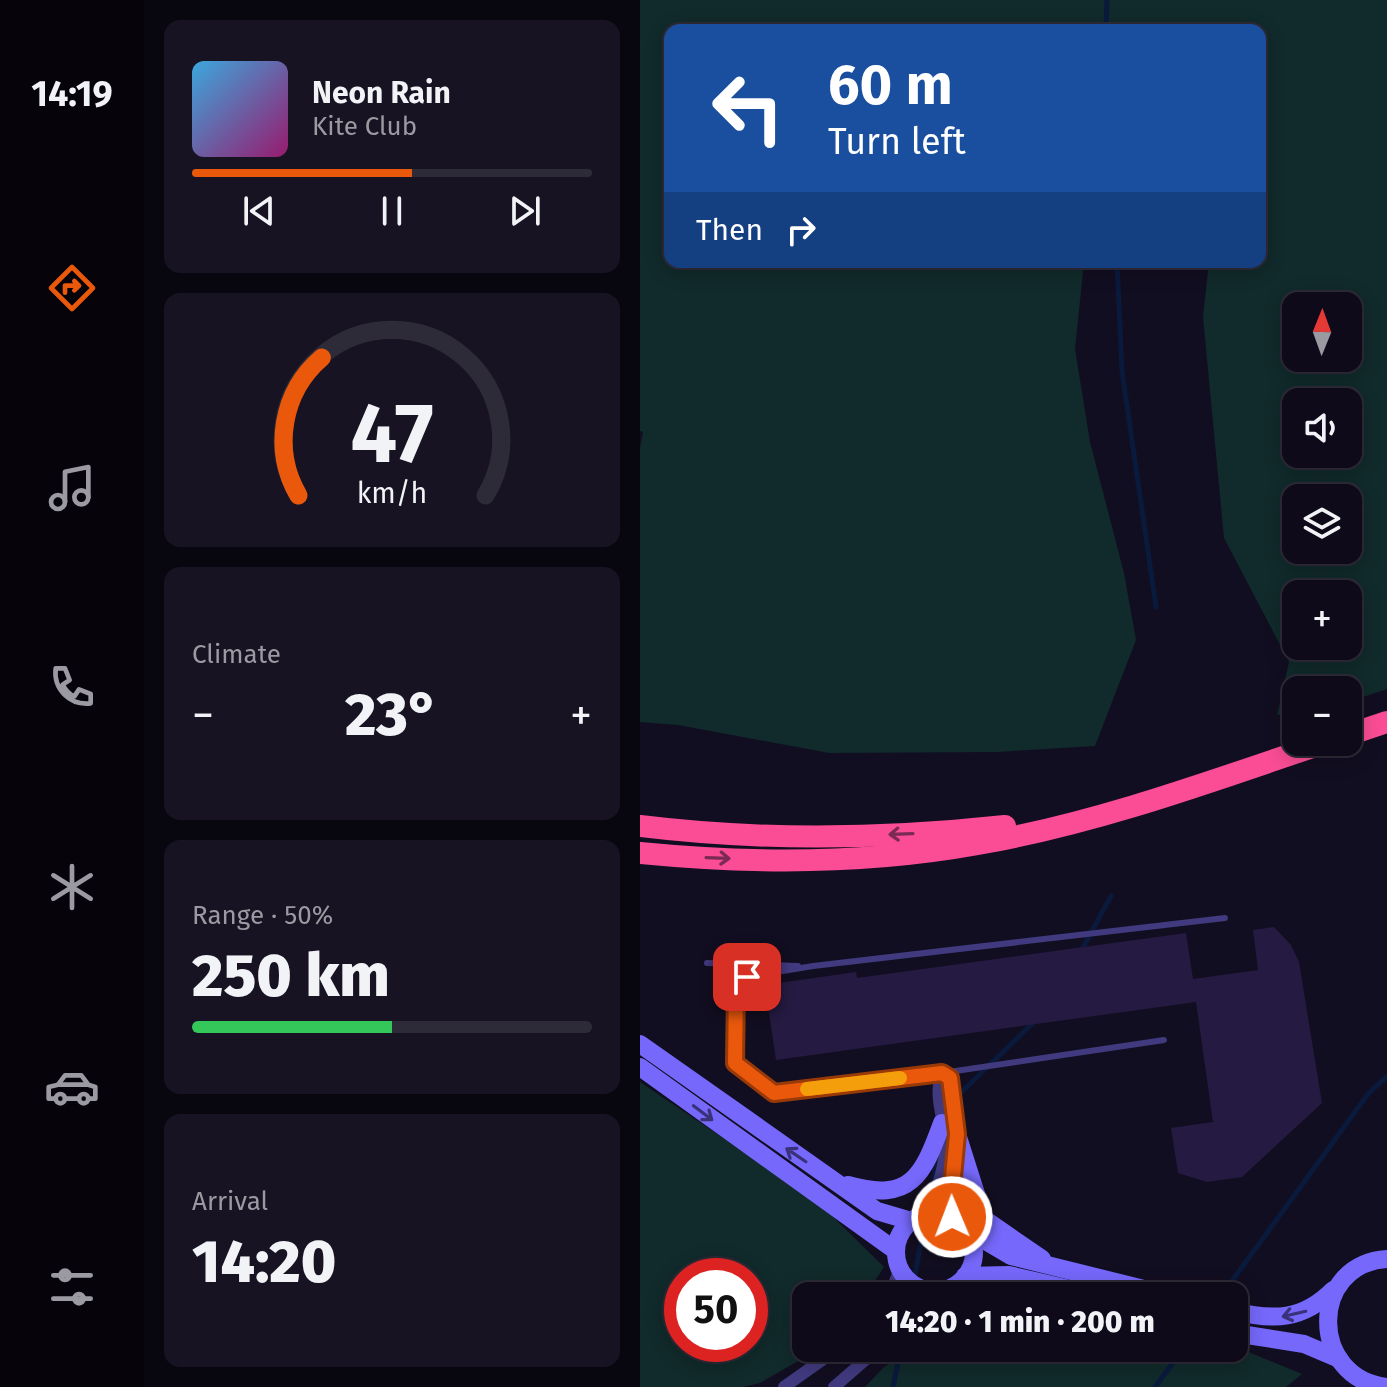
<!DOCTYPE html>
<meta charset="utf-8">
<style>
body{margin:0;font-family:"Fira Sans",sans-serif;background:#171322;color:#f1f3f6;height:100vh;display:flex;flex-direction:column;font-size:30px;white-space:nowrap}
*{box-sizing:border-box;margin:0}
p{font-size:26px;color:#9b9aa2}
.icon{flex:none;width:44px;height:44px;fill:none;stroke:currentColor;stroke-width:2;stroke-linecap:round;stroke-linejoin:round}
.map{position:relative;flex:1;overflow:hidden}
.details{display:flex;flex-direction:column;gap:20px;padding:20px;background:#08060e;width:496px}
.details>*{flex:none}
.hud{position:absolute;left:24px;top:24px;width:602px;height:244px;border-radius:16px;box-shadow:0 4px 20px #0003,0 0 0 2px #2e2b38;background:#1a4fa0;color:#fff;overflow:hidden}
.needle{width:52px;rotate:1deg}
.buttons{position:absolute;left:642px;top:292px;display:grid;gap:16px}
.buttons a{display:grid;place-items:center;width:80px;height:80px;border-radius:16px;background:#0e0a19;box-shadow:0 4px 20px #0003,0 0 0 2px #2e2b38;font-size:40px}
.speed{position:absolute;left:24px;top:1258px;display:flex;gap:16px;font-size:40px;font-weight:700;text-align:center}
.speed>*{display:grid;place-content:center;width:104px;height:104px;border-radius:50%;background:#0e0a19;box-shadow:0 4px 20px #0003,0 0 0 2px #2e2b38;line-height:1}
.speed .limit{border:12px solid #d22;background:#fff;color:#111}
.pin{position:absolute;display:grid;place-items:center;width:68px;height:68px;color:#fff;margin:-34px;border-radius:16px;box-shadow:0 4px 12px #0006}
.me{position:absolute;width:88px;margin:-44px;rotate:359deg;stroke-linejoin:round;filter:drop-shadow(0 0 6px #0008)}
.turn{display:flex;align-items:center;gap:28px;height:168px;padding:0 32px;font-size:36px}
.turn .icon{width:104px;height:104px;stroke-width:2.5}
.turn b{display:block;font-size:56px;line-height:68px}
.then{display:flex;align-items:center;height:76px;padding:0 32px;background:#0003;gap:16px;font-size:30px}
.big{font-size:60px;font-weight:800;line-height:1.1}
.details .card{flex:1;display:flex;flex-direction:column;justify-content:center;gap:12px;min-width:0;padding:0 28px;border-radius:16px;background:#171322}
.details .dial{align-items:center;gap:0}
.dial svg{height:208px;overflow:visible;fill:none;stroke:#2e2b38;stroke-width:7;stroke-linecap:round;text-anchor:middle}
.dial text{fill:#f1f3f6;stroke:none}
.song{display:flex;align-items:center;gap:24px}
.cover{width:96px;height:96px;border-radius:12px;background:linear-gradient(135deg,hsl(200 70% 55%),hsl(320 70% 35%))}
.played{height:8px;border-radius:4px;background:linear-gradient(90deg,#ea580c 55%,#2e2b38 55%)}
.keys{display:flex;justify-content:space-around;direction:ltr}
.heat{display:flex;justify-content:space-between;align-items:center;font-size:44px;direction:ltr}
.charge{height:12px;border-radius:6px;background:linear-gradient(90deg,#34c759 50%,#2e2b38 0)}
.trip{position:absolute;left:152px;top:1282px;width:456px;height:80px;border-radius:16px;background:#0e0a19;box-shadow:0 4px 20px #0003,0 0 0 2px #2e2b38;font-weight:800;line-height:80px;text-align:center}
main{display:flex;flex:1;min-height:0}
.tab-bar{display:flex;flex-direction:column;width:144px;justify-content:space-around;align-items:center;background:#06040a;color:#9b9aa2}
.tab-bar .icon{width:56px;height:56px}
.tab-bar .active{color:#ea580c}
.tab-bar b{font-size:36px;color:#f1f3f6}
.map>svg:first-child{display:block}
.green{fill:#112a2b;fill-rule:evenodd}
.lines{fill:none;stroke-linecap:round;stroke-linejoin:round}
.stream{stroke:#0a1a3d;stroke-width:5}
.building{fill:#251a41}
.lane{stroke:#413a7f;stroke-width:6}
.street{stroke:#413a7f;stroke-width:12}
.secondary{stroke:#7568fb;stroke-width:18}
.highway{stroke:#fa4d95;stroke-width:22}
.oneway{stroke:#7a2a55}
.oneway2{stroke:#3a3278}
.route-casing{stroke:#983908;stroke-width:20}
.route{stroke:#ea580c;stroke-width:14}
.slow{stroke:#f59e0b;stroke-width:14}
</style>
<main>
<nav class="tab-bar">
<b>14:19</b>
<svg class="icon active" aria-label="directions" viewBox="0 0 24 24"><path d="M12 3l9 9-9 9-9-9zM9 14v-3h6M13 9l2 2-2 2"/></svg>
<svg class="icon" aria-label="music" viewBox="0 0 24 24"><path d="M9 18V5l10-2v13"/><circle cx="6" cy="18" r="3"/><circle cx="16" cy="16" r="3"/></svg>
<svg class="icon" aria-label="phone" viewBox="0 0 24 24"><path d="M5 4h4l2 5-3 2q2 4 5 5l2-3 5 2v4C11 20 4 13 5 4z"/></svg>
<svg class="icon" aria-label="climate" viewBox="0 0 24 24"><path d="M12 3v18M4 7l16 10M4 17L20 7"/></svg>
<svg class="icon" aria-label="car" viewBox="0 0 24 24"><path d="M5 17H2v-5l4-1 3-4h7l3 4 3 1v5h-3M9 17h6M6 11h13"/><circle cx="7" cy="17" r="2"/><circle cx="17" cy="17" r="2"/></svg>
<svg class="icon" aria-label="filters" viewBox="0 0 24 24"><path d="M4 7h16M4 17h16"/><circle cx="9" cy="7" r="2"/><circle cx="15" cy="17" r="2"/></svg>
</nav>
<section class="details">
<div class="card">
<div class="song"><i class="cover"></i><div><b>Neon Rain</b><p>Kite Club</p></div></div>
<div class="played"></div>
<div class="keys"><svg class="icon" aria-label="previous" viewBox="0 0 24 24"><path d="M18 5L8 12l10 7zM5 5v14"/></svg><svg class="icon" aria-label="pause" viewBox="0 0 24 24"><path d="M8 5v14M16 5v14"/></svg><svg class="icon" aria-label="next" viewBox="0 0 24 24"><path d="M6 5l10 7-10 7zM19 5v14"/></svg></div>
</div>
<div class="card dial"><svg viewBox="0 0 100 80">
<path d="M14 69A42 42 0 1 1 86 69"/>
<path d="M14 69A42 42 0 0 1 23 16" stroke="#ea580c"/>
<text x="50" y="56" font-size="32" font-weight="700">47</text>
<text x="50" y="72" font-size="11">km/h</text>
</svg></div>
<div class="card"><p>Climate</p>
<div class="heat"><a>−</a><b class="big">23°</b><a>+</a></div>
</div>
<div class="card"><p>Range · 50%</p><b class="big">250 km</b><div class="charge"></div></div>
<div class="card"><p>Arrival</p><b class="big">14:20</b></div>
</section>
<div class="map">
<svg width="747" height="1387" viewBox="0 0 747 1387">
<rect width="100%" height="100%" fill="#120e21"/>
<g class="green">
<path d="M0,0h747v689l-39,13v-12h-52v22l-19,3 12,-53 -65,-124 -21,-221 6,-55h51v-232h-590v232h414l-9,87 15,93 34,131 12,67 -41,106 -98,6 -168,1 -151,-28 -38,-3v-274l3,-16 -3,-1zM656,306h52v52h-52zM656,402h52v52h-52zM656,498h52v52h-52zM656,594h52v52h-52z"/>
<path d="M0,1082l178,120 66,65 -19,29h-59v52h15l-61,35 -17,4h-103zM42,1276h68v68h-68z"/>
<path d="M594,1346l68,28 -16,13h-421l19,-20 31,-19z"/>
</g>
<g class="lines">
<g class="stream">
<path d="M466,30l1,-30"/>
<path d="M477,262l5,109 34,236"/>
<path d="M441,951l30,-55"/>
<path d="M305,1115l2,-9 87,-84"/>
<path d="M292,1186l6,-33"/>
<path d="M271,1296l15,-80"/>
<path d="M581,1296l147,-202 19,-18"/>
<path d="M253,1387l8,-39"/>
<path d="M515,1387l29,-39"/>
</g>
</g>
<path class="building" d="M634,927l17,18 8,17 23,141 -80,74 -35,5 -29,-9 -7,-45 42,-6 -17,-120 -420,58 -11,-75 91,-13 1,6 329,-45 7,46 65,-9 -5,-40z"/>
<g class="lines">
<g class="lane">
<path d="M67,963l91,3"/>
<path d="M524,1040l-222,33 -168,20 -39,-30 1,-74 11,-12 66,-11 412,-48"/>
</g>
<g class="street">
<path d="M282,1215c13,-15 22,-45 23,-66 2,-26 -13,-51 -3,-76l8,5 7,56 -5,54 5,32"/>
<path d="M249,1296l11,-27"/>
<path d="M286,1296l6,-6"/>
<path d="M144,1387l55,-39"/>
<path d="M194,1387l45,-39"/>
</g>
<g class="secondary">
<path d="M0,1044l237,167 34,10"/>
<path d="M0,1067l256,184"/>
<path d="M317,1134l27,85 58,40"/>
<path d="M208,1185c63,18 75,-10 94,-62"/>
<circle cx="295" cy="1252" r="39"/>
<path d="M327,1230l44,26 161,40"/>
<path d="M747,1259c-79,5 -78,120 0,128"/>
<path d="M325,1276l44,-1 90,21"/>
<path d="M367,1296l49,-6"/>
<path d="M594,1311c40,10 69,9 99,-21"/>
<path d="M594,1333l70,11 33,14"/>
<path d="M236,1353l7,-5"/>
</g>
<g class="highway">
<path d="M708,735l39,-13"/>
<path d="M0,826c121,15 244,13 365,0"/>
<path d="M0,853c112,11 228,11 338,-9 120,-21 234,-63 349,-102"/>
</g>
</g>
<defs><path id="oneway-shaft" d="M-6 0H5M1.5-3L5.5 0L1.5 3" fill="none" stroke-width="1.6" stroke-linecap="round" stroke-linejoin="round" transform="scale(2)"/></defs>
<g class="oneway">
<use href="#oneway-shaft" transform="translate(261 834) rotate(178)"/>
<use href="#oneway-shaft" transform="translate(78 858) rotate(2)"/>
</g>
<g class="oneway2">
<use href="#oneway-shaft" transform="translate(63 1113) rotate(37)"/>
<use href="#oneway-shaft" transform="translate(156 1155) rotate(-146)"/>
<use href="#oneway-shaft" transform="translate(654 1314) rotate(167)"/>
</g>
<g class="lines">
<g class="route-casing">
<path id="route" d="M107,977l-11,12 -1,74 39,30 168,-20 8,5 7,56 -5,54 5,32 -5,-3"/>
</g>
<use href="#route" class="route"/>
<path class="slow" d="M167,1089l93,-11"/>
</g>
</svg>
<div class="buttons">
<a><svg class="needle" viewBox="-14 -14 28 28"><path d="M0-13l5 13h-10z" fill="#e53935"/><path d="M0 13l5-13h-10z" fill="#9b9aa2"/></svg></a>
<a><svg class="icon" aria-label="sound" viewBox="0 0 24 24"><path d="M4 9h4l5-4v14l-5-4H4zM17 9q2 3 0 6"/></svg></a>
<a><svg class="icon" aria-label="layers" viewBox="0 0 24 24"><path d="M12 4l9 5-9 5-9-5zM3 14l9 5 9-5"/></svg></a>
<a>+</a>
<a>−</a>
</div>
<div class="speed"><div class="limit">50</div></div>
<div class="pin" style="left:107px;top:977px;background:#d93025"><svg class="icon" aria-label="arrive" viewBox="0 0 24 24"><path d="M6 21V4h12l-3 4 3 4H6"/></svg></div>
<svg class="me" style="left:312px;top:1217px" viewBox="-20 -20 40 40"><circle r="17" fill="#ea580c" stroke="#fff" stroke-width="3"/><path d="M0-11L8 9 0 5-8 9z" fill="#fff"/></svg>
<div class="trip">14:20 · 1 min · 200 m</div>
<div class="hud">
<div class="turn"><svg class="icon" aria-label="left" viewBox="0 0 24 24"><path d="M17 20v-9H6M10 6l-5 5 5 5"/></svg><div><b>60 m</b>Turn left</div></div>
<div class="then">Then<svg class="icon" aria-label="right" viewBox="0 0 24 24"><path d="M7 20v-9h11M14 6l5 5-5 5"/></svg></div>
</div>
</div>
</main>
